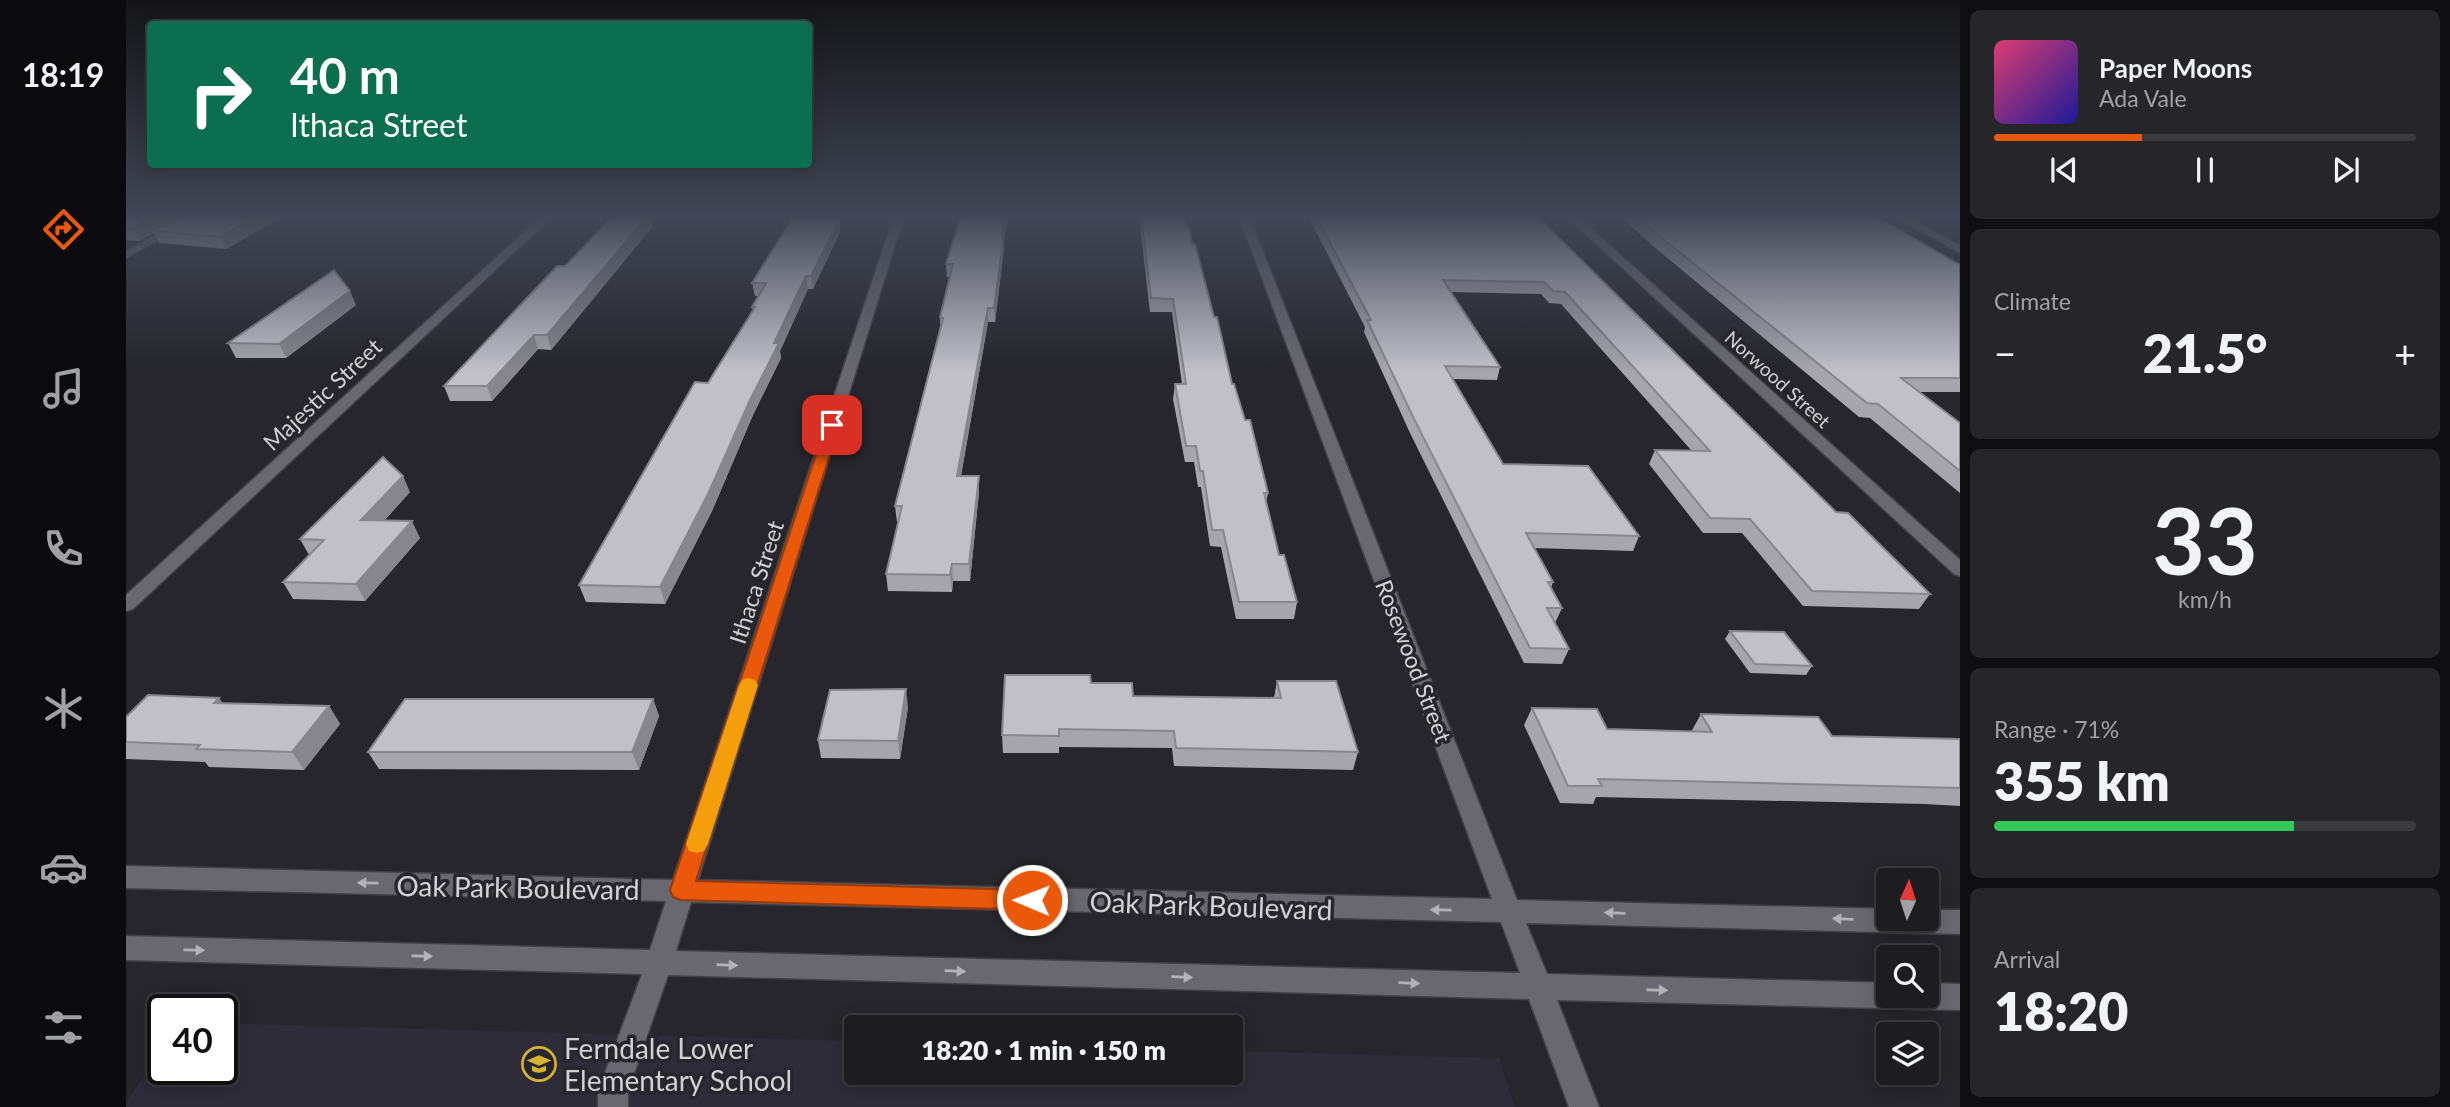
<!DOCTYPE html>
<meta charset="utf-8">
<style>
body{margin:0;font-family:Lato,sans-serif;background:#25252a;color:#f1f3f6;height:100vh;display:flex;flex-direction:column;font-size:26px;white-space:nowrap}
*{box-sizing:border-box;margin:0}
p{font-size:23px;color:#a0a1a5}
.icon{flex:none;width:38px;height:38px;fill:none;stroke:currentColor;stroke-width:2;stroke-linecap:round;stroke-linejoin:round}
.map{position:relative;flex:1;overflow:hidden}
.sheet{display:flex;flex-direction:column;gap:10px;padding:10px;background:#0f0f12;width:490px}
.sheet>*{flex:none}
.top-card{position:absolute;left:21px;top:21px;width:665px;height:147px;border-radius:7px;box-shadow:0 4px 18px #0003,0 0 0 2px #3a3a3f;background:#0b6e4f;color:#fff;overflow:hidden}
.needle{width:46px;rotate:3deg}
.fabs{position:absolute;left:1750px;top:868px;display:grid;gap:14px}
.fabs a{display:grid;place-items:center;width:63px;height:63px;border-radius:7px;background:#1c1c21;box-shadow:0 4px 18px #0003,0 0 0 2px #3a3a3f;font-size:35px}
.speed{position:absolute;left:21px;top:994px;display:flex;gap:14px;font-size:35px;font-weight:700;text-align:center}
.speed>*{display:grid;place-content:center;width:91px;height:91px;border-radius:50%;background:#1c1c21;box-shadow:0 4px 18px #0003,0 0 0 2px #3a3a3f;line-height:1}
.speed .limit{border:4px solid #111;border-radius:10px;background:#fff;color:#111}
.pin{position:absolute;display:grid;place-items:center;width:60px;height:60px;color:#fff;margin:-30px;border-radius:14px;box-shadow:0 4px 10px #0006}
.me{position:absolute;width:77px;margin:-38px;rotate:271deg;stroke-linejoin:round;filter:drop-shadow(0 0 5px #0008)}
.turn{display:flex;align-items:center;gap:24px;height:147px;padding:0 28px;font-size:32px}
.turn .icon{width:91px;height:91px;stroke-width:2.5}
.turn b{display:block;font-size:49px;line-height:60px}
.big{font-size:52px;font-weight:800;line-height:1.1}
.sheet .card{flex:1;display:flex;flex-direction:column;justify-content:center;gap:10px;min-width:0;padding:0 24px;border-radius:10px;background:#25252a}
.sheet .dial{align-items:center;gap:0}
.dial b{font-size:91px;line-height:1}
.song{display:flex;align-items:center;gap:21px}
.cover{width:84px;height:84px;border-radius:10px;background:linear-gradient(135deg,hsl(340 70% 55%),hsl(240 70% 35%))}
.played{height:7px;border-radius:4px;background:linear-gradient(90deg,#ea580c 35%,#3a3a3f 35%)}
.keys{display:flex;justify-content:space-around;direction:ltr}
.heat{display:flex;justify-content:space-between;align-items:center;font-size:38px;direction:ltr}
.charge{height:10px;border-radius:5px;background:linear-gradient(90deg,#34c759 71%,#3a3a3f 0)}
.trip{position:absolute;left:718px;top:1015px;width:399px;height:70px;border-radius:7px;background:#1c1c21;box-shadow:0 4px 18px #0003,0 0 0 2px #3a3a3f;font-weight:800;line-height:70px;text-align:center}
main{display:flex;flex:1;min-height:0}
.dock{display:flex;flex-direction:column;width:126px;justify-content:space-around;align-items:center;background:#0b0b0d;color:#a0a1a5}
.dock .icon{width:49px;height:49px}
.dock .on{color:#ea580c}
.dock b{font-size:32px;color:#f1f3f6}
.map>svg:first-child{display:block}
.built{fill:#2d2c38}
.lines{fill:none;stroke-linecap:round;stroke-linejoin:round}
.minor-casing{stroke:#424147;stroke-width:3}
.minor{fill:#696870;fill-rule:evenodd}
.wall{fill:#a6a5ad}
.shaded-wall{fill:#87868d}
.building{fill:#c1c0c9;stroke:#87868d;stroke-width:2}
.oneway{fill:#b2b2b7}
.route{fill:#ea580c;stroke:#983908;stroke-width:2}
.slow{fill:#f59e0b}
.labels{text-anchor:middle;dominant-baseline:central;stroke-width:7;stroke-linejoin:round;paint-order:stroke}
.far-street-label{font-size:19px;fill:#d1d1d5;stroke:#26262c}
.street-label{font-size:23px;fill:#d1d1d5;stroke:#26262c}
.near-street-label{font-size:28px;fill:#d1d1d5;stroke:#26262c}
.near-poi-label{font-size:28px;fill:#d1d1d5;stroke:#26262c;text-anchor:start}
</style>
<main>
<nav class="dock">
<b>18:19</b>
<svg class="icon on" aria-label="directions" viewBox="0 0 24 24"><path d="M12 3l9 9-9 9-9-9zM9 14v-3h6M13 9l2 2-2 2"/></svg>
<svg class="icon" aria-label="music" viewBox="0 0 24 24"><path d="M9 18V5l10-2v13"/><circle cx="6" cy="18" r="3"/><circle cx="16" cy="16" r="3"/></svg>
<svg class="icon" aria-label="phone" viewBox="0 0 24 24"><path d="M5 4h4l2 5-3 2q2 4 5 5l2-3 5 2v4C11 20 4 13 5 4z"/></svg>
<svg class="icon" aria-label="climate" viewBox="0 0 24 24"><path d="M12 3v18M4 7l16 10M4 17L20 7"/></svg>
<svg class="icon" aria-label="car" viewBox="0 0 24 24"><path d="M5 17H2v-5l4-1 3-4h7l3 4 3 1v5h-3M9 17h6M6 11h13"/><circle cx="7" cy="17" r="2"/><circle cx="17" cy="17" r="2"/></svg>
<svg class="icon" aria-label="filters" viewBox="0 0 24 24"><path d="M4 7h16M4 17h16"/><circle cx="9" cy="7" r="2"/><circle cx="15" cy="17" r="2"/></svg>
</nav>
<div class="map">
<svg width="1834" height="1107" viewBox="0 0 1834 1107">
<rect width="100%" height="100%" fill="#26262c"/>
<path class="built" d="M96,1023l634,18v32h374v-22l269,7 16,49h-1389v-5l37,-53v20h59z"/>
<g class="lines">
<g class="minor-casing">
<g id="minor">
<path d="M66,216h12l-78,42v-7z"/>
<path d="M416,216h11l-420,393 -7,2v-16z"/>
<path d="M768,216h10l-206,664 794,19 -253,-683h10l268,684 371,9v10h39v-9h33v24l-434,-11 21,51 341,9v13h39v-13l33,1v26l-403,-10 42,107h-30l-40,-108 -861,-24 -40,116v16h-30v-16l44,-117 -516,-14v-24l524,14 16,-49 -540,-13v-22l547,14zM565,902l810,20 19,51 -844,-22z"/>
<path d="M1440,216h11l383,344v16l-6,-2z"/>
<path d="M1768,216h12l54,30v7z"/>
</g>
</g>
<use href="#minor" class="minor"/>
</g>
<g class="wall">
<path d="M0,216h158l-58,33 -67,-6 -5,-10 -15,8 -13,-1z"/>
<path d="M1013,216h45l2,11 6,17 40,140 13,36 23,73 -2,10 13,52 18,47 -3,17h-58l-15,-72 -11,-1 -9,-59h-3l-4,-25h-9l-12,-63 2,-15h7l-10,-72h-22z"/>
<path d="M1182,216h229l299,296 94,82 -11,15 -116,-3 -61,-73h-39l-54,-69 6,-14h36l-130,-146 -12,-1 -8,-9 -90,-2 49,75 -3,13 -44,-1 50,85 136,72 -6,15 -99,-3 19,34 -2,6 11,20 -7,15 14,26 -7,15 -38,-1 -114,-230 -46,-101 1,-5z"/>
<path d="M1494,216h256l84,49v127h-41l41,31v70l-90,-75 -11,-1 -206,-171z"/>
<path d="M713,220l1,12 -27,57h-5l-28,62 1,7 -28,57 -41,96 -47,93 -79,-2 -7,-17 174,-274 -1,-4 7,-11h-4l-3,-13z"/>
<path d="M527,226l-102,124 -13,-1 -46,52h-42l-6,-15 121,-120z"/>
<path d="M878,238v10l-9,74h-7l-27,154h18v16l-9,89h-17l-1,11 -64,-1 -2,-17 12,-52h-1l-2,-16 45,-178v-11l10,-40h-3l-1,-13z"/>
<path d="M230,305l-70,53h-50l-8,-15z"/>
<path d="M284,492l-26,29 36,17 -55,63 -72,-2 -10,-17 26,-27 -9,-16z"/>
<path d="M1604,631l82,35 -6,9 -56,-2 -25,-34z"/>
<path d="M1151,681l81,71 -5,18 -179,-4 -2,-18 -113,-1v6h-56l-1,-18 89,-52 42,13 141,2z"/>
<path d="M527,699l6,17 -20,54 -260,-1 -11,-17z"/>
<path d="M97,703l106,3 11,18 -36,46 -95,-3 -4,-5 -79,-3v-42z"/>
<path d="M782,707l-8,52 -79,-1 -3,-18z"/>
<path d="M1406,708l75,21 84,3 10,-18 131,22 128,3v67l-35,-2 -329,-7 -3,7 -33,-1 -36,-78z"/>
</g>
<g class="shaded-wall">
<path d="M31,216h30l-35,15 2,2 -15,8 -7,-12z"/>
<path d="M131,216h27l-58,33 -7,-12z"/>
<path d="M522,216h3l2,10 -102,124 -4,-15z"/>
<path d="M880,216h3l-5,22v10l-9,74 -1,-14 8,-73z"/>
<path d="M713,220l1,12 -27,57 -2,-13z"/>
<path d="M680,276l2,13 -28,62 1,7 -28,57 -41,96 -47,93 -5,-17z"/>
<path d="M224,291l6,14 -70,53 -7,-14z"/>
<path d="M862,308v14l-30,170 -1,-16z"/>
<path d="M408,335l4,14 -46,52 -5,-15z"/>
<path d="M277,476l7,16 -41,45 -8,-17z"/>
<path d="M853,476v16l-9,89 -1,-17z"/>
<path d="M286,521l8,17 -55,63 -9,-17z"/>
<path d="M826,564l1,17 -1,11 -2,-17z"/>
<path d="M780,689l2,18 -8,52 -2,-18z"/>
<path d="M93,698l13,17 -18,-12z"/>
<path d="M527,699l6,17 -20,54 -7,-18z"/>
<path d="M203,706l11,18 -36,46 -12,-18z"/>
</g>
<g class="building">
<path d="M0,216h31l-25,13 -6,-1z"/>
<path d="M55,216h76l-38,21 -67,-6z"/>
<path d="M487,216h35l-101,119h-13l-47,51h-43l113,-120h8z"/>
<path d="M835,216h45l-4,19h2l-10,73h-6l-31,168h22l-10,88h-17l-2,11 -64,-1 16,-68h-7l48,-188 -3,-1 13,-53h-7z"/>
<path d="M1015,216h43l2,11h3l3,17h3l19,73h3l15,67h2l11,36h5l18,73h-4l15,62h5l13,47h-58l-16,-72h-11l-9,-59h-3l-4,-25h-10l-11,-62h11l-13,-85 -22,-1z"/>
<path d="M1190,216h221l299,296 12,1 82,81 -118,-3 -62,-72 -40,-1 -55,-68 55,1 -145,-159 -12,-1 -9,-9 -101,-2 57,87 -55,-1 58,98 85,2 51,70 -113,-3 27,49h-5l14,26h-15l22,41 -39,-1 -116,-229 -47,-99h4z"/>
<path d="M1510,216h240l84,49v113h-59l59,45v48l-82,-67 -11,-1 -210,-169z"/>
<path d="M666,219l47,1 -28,56h-5l-32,67h5l-29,57 -42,94 -48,93 -81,-2 116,-203 13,1 47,-76h-3l14,-24h-14z"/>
<path d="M208,270l16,21 -71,53 -51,-1z"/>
<path d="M257,457l20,19 -42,44 51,1 -56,63 -73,-2 41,-42 -24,-1z"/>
<path d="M1604,631l54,1 28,34 -57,-2z"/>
<path d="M879,675h85l1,8h41l1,13 148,2 -4,-17h59l22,71 -182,-4 -2,-17 -115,-2v7l-57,-1z"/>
<path d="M780,689l-8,52 -80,-1 12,-50z"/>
<path d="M22,695l71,3 -5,5 115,3 -37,46 -96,-3 4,-4 -74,-3v-25z"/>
<path d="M279,699h248l-21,53h-264z"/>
<path d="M1406,708l65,1 10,20 105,3 -11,-18 117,3 14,19 128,3v49l-362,-9 4,7h-34z"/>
</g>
<defs><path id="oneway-solid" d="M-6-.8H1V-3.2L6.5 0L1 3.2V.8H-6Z" transform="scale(1.75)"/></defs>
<g class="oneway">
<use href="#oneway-solid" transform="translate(242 883) rotate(-179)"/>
<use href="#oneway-solid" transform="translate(1315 910) rotate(-179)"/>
<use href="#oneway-solid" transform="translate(1489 913) rotate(-178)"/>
<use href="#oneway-solid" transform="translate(1717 919) rotate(-178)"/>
<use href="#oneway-solid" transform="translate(68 950) rotate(1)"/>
<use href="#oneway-solid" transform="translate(296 956) rotate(1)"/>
<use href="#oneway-solid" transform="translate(601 965) rotate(2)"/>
<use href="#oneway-solid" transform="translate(829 971) rotate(2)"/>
<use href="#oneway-solid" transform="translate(1056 977) rotate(2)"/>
<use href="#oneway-solid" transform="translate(1283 983) rotate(2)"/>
<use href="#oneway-solid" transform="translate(1531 990) rotate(1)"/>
</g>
<linearGradient id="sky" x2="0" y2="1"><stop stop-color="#151518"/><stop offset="0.58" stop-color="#414756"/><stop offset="1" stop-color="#414756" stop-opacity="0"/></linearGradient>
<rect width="1834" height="371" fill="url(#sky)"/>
<path class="route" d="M706,421l7,4 -143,456 336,9 8,3 3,7 -3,7 -8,3 -351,-10 -8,-3 -3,-7 156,-465z"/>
<path class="slow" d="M622,678l7,2 3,5 -50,159 -4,7 -7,2 -8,-2 -3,-7 53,-159 3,-5z"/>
<defs>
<g id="school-ring" transform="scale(1.75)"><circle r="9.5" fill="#26262c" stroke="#dab333" stroke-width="1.5"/><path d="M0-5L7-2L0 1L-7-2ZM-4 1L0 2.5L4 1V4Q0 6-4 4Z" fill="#dab333"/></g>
</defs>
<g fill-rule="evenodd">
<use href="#school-ring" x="413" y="1064"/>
</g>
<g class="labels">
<g class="far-street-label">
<text transform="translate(1652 379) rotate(42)">Norwood Street</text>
</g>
<g class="street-label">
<text transform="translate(196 394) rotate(-43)">Majestic Street</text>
<text transform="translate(630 582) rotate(-72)">Ithaca Street</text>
<text transform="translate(1288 661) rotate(69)">Rosewood Street</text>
</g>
<g class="near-street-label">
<text transform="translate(392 887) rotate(1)">Oak Park Boulevard</text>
<text transform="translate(1085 905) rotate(2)">Oak Park Boulevard</text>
</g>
<g class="near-poi-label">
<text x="438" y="1048">Ferndale Lower<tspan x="438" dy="32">Elementary School</tspan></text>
</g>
</g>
</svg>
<div class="fabs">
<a><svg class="needle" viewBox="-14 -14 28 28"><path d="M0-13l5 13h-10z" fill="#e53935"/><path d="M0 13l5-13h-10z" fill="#a0a1a5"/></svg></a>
<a><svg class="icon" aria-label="search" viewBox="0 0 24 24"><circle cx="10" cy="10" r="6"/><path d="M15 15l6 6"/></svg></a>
<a><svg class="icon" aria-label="layers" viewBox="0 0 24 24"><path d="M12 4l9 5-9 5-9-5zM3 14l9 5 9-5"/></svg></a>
</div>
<div class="speed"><div class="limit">40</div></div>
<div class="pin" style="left:706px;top:425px;background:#d93025"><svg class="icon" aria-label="arrive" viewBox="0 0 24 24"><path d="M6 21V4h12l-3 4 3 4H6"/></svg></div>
<svg class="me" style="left:906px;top:900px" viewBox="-20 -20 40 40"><circle r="17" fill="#ea580c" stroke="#fff" stroke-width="3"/><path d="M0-11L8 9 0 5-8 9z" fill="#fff"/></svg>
<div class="trip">18:20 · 1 min · 150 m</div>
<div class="top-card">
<div class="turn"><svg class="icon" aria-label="right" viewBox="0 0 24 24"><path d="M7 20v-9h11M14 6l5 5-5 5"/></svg><div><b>40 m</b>Ithaca Street</div></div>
</div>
</div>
<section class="sheet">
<div class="card">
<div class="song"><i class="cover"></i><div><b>Paper Moons</b><p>Ada Vale</p></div></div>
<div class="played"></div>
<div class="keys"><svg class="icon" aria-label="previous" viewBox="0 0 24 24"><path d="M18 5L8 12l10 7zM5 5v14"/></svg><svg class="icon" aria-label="pause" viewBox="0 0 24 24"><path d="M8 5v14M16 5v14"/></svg><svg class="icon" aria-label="next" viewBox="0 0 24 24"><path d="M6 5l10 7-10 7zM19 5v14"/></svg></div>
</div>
<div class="card"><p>Climate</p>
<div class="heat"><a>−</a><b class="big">21.5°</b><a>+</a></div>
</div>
<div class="card dial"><b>33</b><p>km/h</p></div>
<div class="card"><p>Range · 71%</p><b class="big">355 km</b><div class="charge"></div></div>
<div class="card"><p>Arrival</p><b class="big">18:20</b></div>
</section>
</main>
